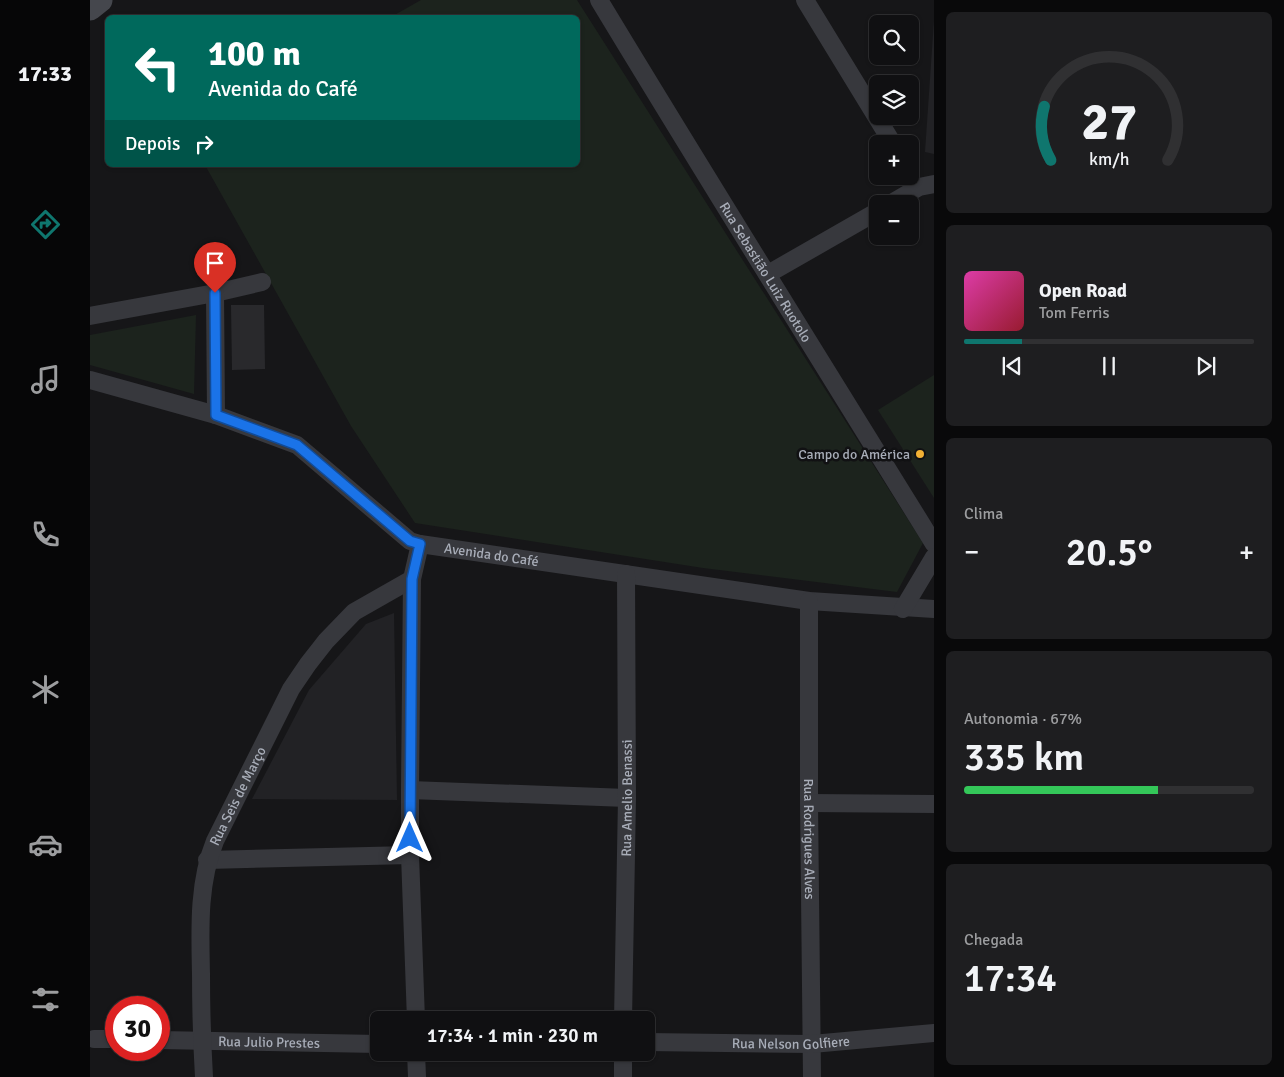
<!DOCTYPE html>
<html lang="pt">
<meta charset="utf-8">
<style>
body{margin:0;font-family:Signika,sans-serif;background:#1e1e20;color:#f1f3f6;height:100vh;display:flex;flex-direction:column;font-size:19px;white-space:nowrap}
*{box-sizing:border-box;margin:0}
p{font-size:16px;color:#9c9d9f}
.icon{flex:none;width:28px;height:28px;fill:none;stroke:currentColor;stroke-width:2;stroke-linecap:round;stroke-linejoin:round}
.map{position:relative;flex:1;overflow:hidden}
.side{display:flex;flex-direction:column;gap:12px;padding:12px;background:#09090a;width:350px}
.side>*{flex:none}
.top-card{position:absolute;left:15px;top:15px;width:475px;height:152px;border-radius:8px;box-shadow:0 1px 4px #0004,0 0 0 1px #303032;background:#00695c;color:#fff;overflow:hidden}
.buttons{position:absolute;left:779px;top:15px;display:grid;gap:10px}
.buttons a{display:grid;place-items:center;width:50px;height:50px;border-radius:8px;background:#101012;box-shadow:0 1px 4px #0004,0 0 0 1px #303032;font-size:25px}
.speed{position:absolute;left:15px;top:996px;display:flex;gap:10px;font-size:25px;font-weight:700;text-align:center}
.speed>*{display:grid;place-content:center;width:65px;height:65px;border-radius:50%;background:#101012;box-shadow:0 1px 4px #0004,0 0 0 1px #303032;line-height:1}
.speed .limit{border:8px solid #d22;background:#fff;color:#111}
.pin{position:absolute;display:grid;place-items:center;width:42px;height:42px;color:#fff;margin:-51px -21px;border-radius:50% 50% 50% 0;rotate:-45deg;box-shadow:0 0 5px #0007}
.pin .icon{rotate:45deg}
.me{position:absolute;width:55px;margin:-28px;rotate:0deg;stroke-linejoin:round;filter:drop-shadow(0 0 4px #0008)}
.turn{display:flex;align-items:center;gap:18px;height:105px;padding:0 20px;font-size:22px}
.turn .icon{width:65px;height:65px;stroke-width:2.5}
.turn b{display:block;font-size:35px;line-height:42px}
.then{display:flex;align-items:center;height:48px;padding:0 20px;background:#0003;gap:10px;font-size:19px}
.big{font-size:38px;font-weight:600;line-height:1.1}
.side .tile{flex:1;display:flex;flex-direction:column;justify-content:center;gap:8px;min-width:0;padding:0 18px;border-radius:8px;background:#1e1e20}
.side .dial{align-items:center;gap:0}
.dial svg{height:130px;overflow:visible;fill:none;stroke:#303032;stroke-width:7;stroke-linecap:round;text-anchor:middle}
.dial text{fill:#f1f3f6;stroke:none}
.song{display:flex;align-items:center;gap:15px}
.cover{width:60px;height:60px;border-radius:8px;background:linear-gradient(135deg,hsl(320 70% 55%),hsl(350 70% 35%))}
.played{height:5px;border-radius:2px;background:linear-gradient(90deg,#0f766e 20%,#303032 20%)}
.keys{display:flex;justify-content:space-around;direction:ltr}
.heat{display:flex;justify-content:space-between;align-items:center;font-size:28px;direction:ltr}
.charge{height:8px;border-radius:4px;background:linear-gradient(90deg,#34c759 67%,#303032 0)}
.trip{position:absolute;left:280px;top:1011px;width:285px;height:50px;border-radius:8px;background:#101012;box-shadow:0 1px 4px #0004,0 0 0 1px #303032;font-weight:600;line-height:50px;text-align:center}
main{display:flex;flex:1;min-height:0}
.tab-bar{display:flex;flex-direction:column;width:90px;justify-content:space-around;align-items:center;background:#060607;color:#9c9d9f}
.tab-bar .icon{width:35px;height:35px}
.tab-bar .on{color:#0f766e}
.tab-bar b{font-size:22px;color:#f1f3f6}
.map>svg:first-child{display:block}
.built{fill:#222225}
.green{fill:#1c231d}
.building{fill:#29292c}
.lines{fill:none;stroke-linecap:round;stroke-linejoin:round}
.street{stroke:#37383d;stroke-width:18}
.secondary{stroke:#45474d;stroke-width:25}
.route-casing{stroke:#114b97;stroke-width:12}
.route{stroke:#1a73e8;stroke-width:9}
.poi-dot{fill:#f2b134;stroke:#111113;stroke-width:2}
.labels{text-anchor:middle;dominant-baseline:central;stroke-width:5;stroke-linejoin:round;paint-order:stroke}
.street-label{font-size:14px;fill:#a8adb8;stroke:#111113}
.poi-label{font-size:14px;fill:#a8adb8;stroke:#111113;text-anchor:end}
</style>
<main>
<nav class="tab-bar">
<b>17:33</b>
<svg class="icon on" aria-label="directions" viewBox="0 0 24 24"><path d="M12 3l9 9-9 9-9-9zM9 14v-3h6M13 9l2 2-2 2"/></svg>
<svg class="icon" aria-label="music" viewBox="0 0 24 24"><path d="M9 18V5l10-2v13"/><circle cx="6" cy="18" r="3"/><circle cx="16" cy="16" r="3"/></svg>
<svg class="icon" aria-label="phone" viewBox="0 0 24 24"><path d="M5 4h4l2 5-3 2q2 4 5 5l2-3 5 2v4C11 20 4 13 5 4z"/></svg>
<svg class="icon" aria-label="climate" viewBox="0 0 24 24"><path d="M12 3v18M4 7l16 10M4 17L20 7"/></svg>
<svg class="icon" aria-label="car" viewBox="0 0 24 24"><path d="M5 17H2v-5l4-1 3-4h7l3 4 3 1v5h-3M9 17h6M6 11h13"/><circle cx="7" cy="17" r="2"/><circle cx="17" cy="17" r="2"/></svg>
<svg class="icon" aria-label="filters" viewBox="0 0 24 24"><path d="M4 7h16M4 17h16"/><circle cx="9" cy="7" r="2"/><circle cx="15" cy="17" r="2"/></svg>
</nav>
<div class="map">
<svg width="844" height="1077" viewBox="0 0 844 1077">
<rect width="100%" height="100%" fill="#161618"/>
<g class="built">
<path d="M844,20v134l-9,-2z"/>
<path d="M304,613l3,187 -145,-1 57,-109 57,-66z"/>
</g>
<g class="green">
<path d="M331,0h156l346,543 -26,49 -194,-24 -288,-45 -64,-97 -146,-261h373v-147l-187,-1z"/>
<path d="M106,315l-2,79 -104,-29v-30z"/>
<path d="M844,375v123l-56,-88z"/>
</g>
<path class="building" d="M141,305h33l1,64 -33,1z"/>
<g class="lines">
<g class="street">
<path id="s1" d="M509,0c110,182 223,363 335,544"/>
<path d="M715,0l88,144"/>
<path d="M800,204l29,-17 15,-3"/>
<path d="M678,274l110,-63"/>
<path d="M125,293l47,-11"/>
<path d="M0,316l125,-23 1,122"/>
<path id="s2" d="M0,380l126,35 81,30 113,96 10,3 389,57 125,8"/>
<path id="s3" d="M719,601v202l3,274"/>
<path d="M813,609l31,-52"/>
<path d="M320,790l217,8"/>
<path d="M719,803l125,1"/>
<path d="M117,860l203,-5"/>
<path d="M326,1020l-6,-165v-65l2,-211 8,-35"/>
<path id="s4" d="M533,1020l4,-222 -1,-224"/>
<path d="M4,1039h22"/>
<path id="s5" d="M69,1040l220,4"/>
<path id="s6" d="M556,1042l166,2 122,-11"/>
<path d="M326,1052l1,25"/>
<path d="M533,1052v25"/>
<path id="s7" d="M114,1077c-2,-34 -3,-69 -3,-103 -1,-45 -3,-91 14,-133l76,-152 17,-25 18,-23 28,-29 58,-33"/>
</g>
<path class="secondary" d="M0,8l10,-8"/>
</g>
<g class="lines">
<g class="route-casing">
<path id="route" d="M125,293l1,122 81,30 113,96 10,3 -8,35 -2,259"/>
</g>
<use href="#route" class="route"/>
</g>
<circle class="poi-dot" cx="830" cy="454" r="5"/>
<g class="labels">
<g class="street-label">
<text stroke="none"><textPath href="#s1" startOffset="319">Rua Sebastião Luiz Ruotolo</textPath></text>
<text stroke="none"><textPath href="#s2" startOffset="448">Avenida do Café</textPath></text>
<text stroke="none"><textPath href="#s7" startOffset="288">Rua Seis de Março</textPath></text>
<text stroke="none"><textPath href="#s4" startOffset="222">Rua Amelio Benassi</textPath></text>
<text stroke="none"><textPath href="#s3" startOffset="238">Rua Rodrigues Alves</textPath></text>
<text stroke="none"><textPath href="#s5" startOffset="110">Rua Julio Prestes</textPath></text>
<text stroke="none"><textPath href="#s6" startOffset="145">Rua Nelson Golfiere</textPath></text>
</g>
<g class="poi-label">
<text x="820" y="454">Campo do América</text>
</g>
</g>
</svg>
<div class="buttons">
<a><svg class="icon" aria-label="search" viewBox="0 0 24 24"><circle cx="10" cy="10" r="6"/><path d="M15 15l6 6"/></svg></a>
<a><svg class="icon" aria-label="layers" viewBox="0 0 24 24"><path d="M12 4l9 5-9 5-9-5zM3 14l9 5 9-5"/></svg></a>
<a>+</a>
<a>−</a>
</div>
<div class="speed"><div class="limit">30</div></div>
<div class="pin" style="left:125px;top:293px;background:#d93025"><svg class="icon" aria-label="arrive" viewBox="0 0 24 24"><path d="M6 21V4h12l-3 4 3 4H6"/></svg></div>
<svg class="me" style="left:320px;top:838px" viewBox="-20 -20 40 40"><path d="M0-17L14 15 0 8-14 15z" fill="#1a73e8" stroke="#fff" stroke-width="4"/></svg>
<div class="trip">17:34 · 1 min · 230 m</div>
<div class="top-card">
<div class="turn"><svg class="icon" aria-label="left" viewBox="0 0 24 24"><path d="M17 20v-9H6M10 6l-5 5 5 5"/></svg><div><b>100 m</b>Avenida do Café</div></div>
<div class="then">Depois<svg class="icon" aria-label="right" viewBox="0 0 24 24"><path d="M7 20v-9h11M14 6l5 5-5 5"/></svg></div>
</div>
</div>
<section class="side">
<div class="tile dial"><svg viewBox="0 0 100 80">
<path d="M14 69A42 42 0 1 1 86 69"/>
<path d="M14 69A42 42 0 0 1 10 36" stroke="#0f766e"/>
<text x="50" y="56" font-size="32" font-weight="700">27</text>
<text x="50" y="72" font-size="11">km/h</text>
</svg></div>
<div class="tile">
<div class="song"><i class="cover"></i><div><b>Open Road</b><p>Tom Ferris</p></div></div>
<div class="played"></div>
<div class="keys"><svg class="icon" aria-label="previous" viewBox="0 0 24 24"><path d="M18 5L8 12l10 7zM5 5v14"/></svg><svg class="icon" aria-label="pause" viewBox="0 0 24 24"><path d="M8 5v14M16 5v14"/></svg><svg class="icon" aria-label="next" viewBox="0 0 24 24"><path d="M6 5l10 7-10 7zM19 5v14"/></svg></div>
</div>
<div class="tile"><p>Clima</p>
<div class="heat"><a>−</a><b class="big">20.5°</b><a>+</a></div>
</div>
<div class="tile"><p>Autonomia · 67%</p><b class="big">335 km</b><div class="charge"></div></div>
<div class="tile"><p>Chegada</p><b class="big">17:34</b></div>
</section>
</main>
